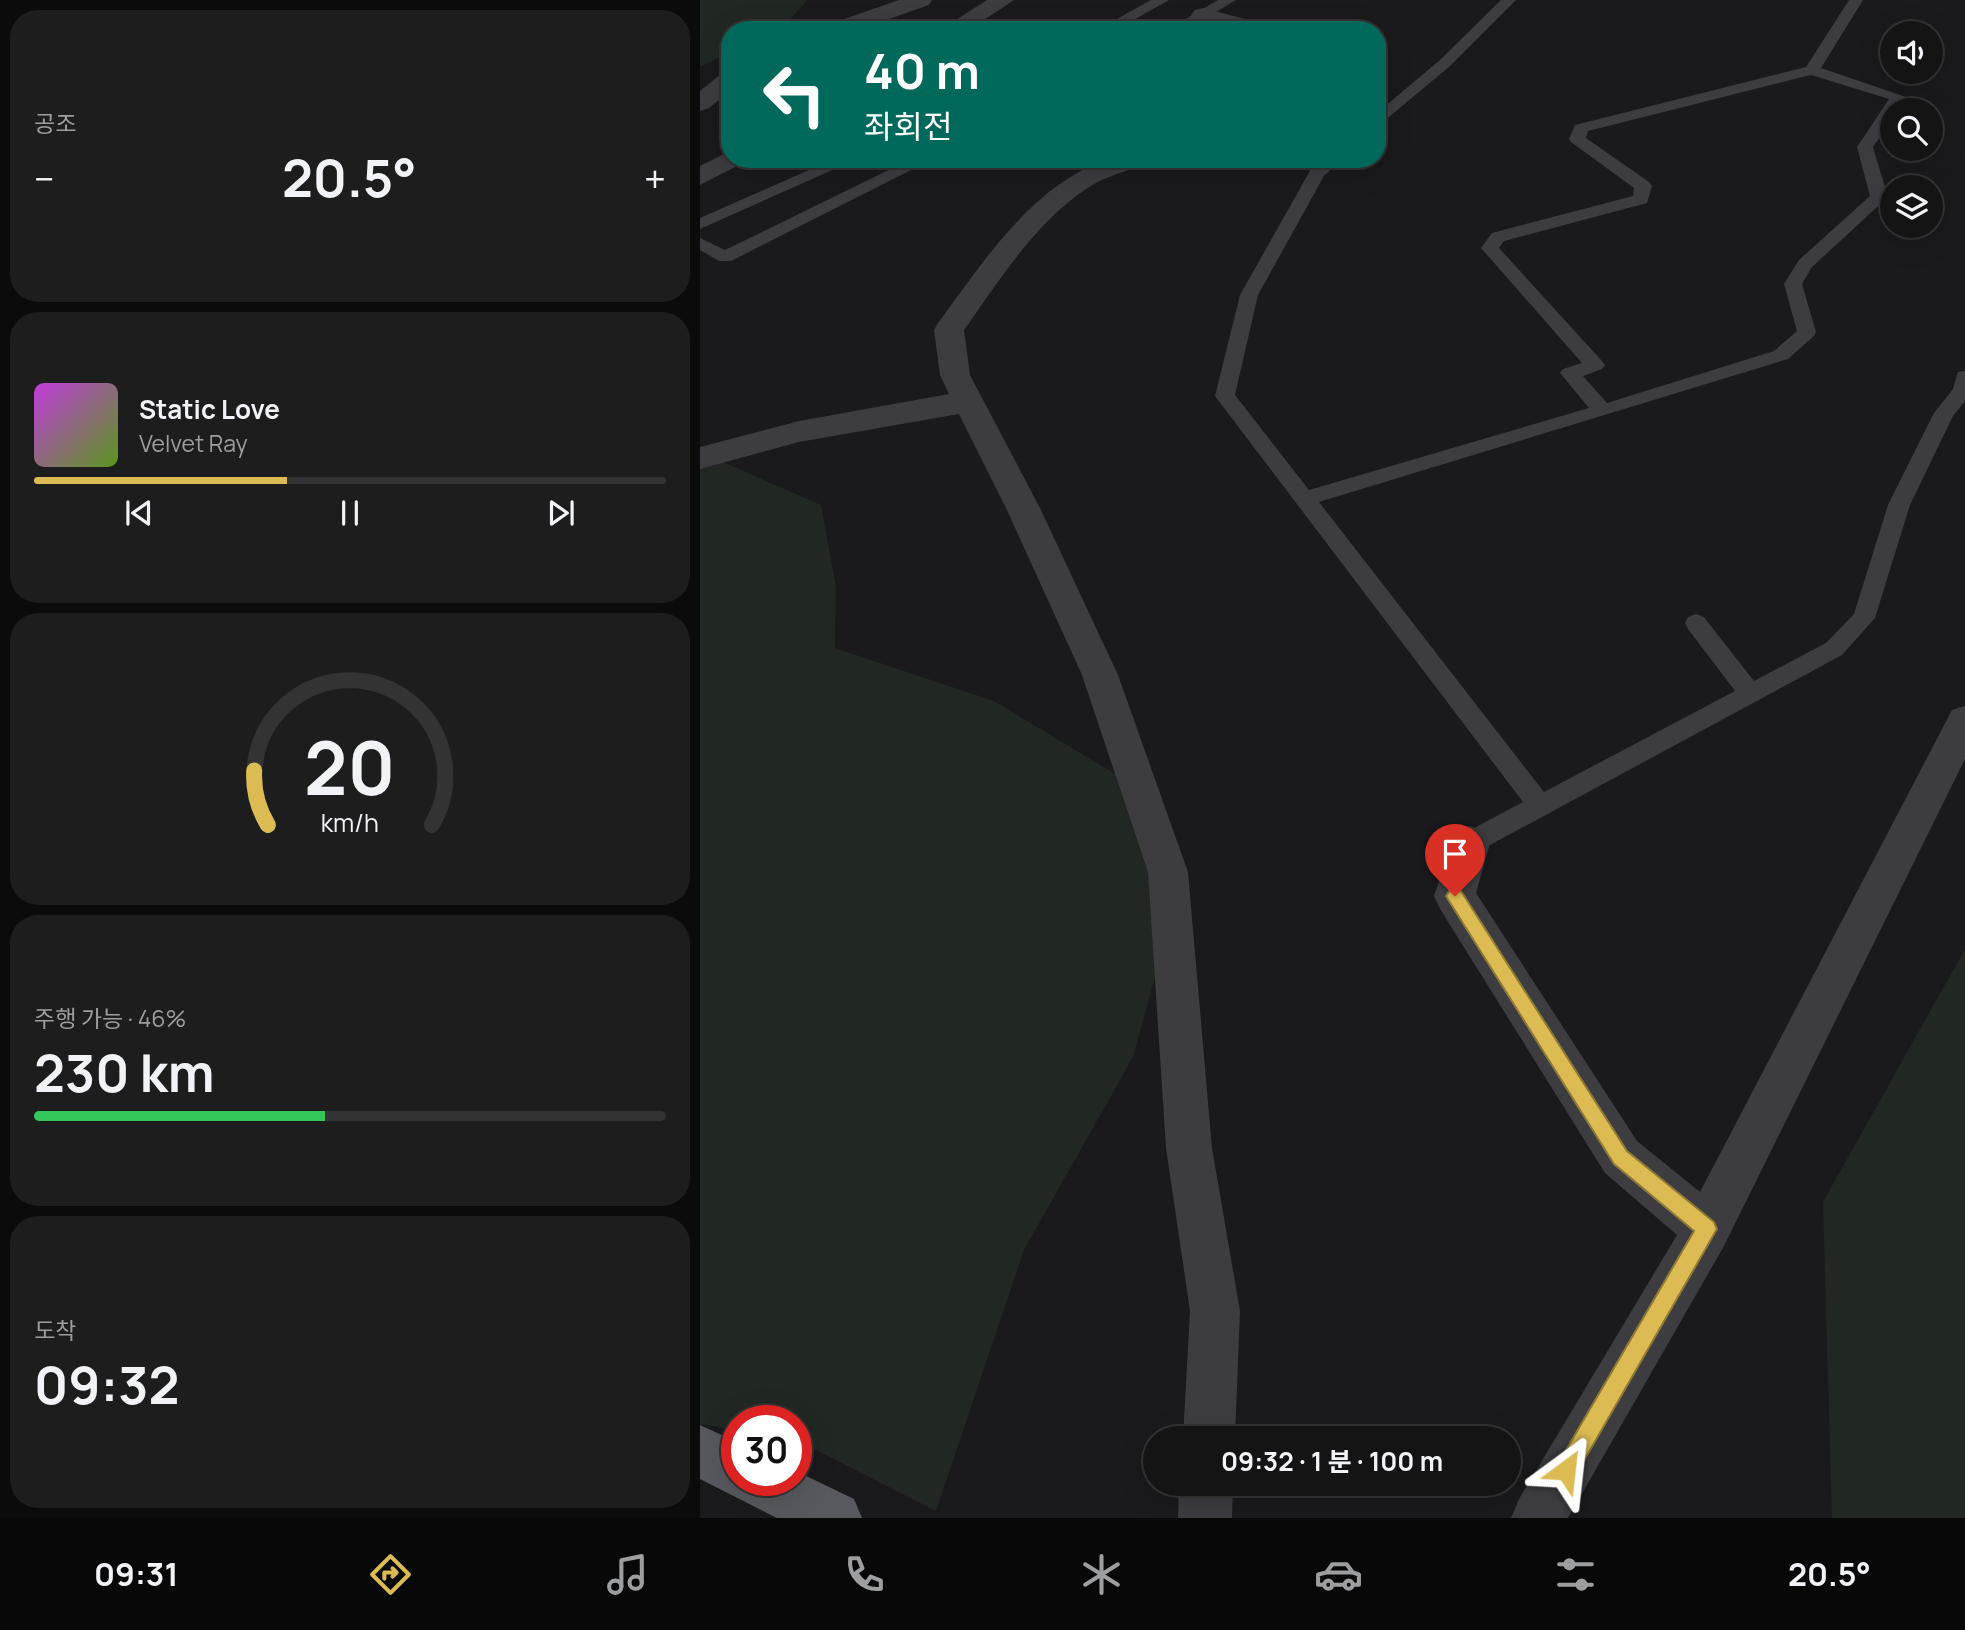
<!DOCTYPE html>
<html lang="ko">
<meta charset="utf-8">
<style>
body{margin:0;font-family:Manrope,"Noto Sans KR",sans-serif;background:#1d1d1e;color:#f1f3f6;height:100vh;display:flex;flex-direction:column;font-size:26px;white-space:nowrap}
*{box-sizing:border-box;margin:0}
p{font-size:23px;color:#9d9ea0}
.icon{flex:none;width:38px;height:38px;fill:none;stroke:currentColor;stroke-width:2;stroke-linecap:round;stroke-linejoin:round}
.map{position:relative;flex:1;overflow:hidden}
.drawer{display:flex;flex-direction:column;gap:10px;padding:10px;background:#0b0b0c;width:700px}
.drawer>*{flex:none}
.top-card{position:absolute;left:21px;top:21px;width:665px;height:147px;border-radius:28px;box-shadow:0 7px 28px #0002,0 0 0 2px #333334;background:#00695c;color:#fff;overflow:hidden}
.controls{position:absolute;left:1180px;top:21px;display:grid;gap:14px}
.controls a{display:grid;place-items:center;width:63px;height:63px;border-radius:50%;background:#141415;box-shadow:0 7px 28px #0002,0 0 0 2px #333334;font-size:35px}
.speed{position:absolute;left:21px;top:1405px;display:flex;gap:14px;font-size:35px;font-weight:700;text-align:center}
.speed>*{display:grid;place-content:center;width:91px;height:91px;border-radius:50%;background:#141415;box-shadow:0 7px 28px #0002,0 0 0 2px #333334;line-height:1}
.speed .limit{border:10px solid #d22;background:#fff;color:#111}
.pin{position:absolute;display:grid;place-items:center;width:60px;height:60px;color:#fff;margin:-72px -30px;border-radius:50% 50% 50% 0;rotate:-45deg;box-shadow:0 0 7px #0007}
.pin .icon{rotate:45deg}
.me{position:absolute;width:77px;margin:-38px;rotate:30deg;stroke-linejoin:round;filter:drop-shadow(0 0 5px #0008)}
.turn{display:flex;align-items:center;gap:24px;height:147px;padding:0 28px;font-size:32px}
.turn .icon{width:91px;height:91px;stroke-width:2.5}
.turn b{display:block;font-size:49px;line-height:60px}
.big{font-size:52px;font-weight:700;line-height:1.1}
.drawer .tile{flex:1;display:flex;flex-direction:column;justify-content:center;gap:10px;min-width:0;padding:0 24px;border-radius:28px;background:#1d1d1e}
.drawer .dial{align-items:center;gap:0}
.dial svg{height:182px;overflow:visible;fill:none;stroke:#333334;stroke-width:7;stroke-linecap:round;text-anchor:middle}
.dial text{fill:#f1f3f6;stroke:none}
.song{display:flex;align-items:center;gap:21px}
.cover{width:84px;height:84px;border-radius:10px;background:linear-gradient(135deg,hsl(290 70% 55%),hsl(90 70% 35%))}
.played{height:7px;border-radius:4px;background:linear-gradient(90deg,#dcbb52 40%,#333334 40%)}
.keys{display:flex;justify-content:space-around;direction:ltr}
.heat{display:flex;justify-content:space-between;align-items:center;font-size:38px;direction:ltr}
.charge{height:10px;border-radius:5px;background:linear-gradient(90deg,#34c759 46%,#333334 0)}
.trip{position:absolute;left:443px;top:1426px;width:378px;height:70px;border-radius:35px;background:#141415;box-shadow:0 7px 28px #0002,0 0 0 2px #333334;font-weight:700;line-height:70px;text-align:center}
.menu{display:flex;height:112px;justify-content:space-around;align-items:center;background:#080808;color:#9d9ea0}
.menu .icon{width:49px;height:49px}
.menu .current{color:#dcbb52}
.menu b{font-size:32px;color:#f1f3f6}
main{display:flex;flex:1;min-height:0}
.map>svg:first-child{display:block}
.green{fill:#212722}
.lines{fill:none;stroke-linecap:round;stroke-linejoin:round}
.service{fill:#3c3c41;fill-rule:evenodd}
.minor{fill:#3c3c41;fill-rule:evenodd}
.tertiary{fill:#3c3c41;fill-rule:evenodd}
.primary{fill:#58595f;fill-rule:evenodd}
.route{fill:#dcbb52;stroke:#8f7a35;stroke-width:2}
</style>
<main>
<section class="drawer">
<div class="tile"><p>공조</p>
<div class="heat"><a>−</a><b class="big">20.5°</b><a>+</a></div>
</div>
<div class="tile">
<div class="song"><i class="cover"></i><div><b>Static Love</b><p>Velvet Ray</p></div></div>
<div class="played"></div>
<div class="keys"><svg class="icon" aria-label="previous" viewBox="0 0 24 24"><path d="M18 5L8 12l10 7zM5 5v14"/></svg><svg class="icon" aria-label="pause" viewBox="0 0 24 24"><path d="M8 5v14M16 5v14"/></svg><svg class="icon" aria-label="next" viewBox="0 0 24 24"><path d="M6 5l10 7-10 7zM19 5v14"/></svg></div>
</div>
<div class="tile dial"><svg viewBox="0 0 100 80">
<path d="M14 69A42 42 0 1 1 86 69"/>
<path d="M14 69A42 42 0 0 1 8 45" stroke="#dcbb52"/>
<text x="50" y="56" font-size="32" font-weight="700">20</text>
<text x="50" y="72" font-size="11">km/h</text>
</svg></div>
<div class="tile"><p>주행 가능 · 46%</p><b class="big">230 km</b><div class="charge"></div></div>
<div class="tile"><p>도착</p><b class="big">09:32</b></div>
</section>
<div class="map">
<svg width="1265" height="1518" viewBox="0 0 1265 1518">
<rect width="100%" height="100%" fill="#1a1a1c"/>
<g class="green">
<path d="M0,0h107c-31,38 -31,30 -77,30v22l-30,15z"/>
<path d="M0,452l121,53 15,82 -1,61 159,53 128,77 45,155 -34,124 -109,193 -88,261 -140,-71v-19h-59v9l-37,-6z"/>
<path d="M1265,949v569h-133l-9,-316z"/>
</g>
<g class="lines">
<g class="service">
<path d="M451,0h18l-53,30h-19z"/>
<path d="M518,0h18l-50,30h-19z"/>
<path d="M801,0h15l-66,66 -73,61v-14l63,-53z"/>
<path d="M1149,0h14l-42,68 85,29 -9,13h-5v9l-19,28 15,50 -76,70 -10,17 14,48 -2,4 -26,23 -469,143 225,290 191,-101 -47,-62 -3,-6 3,-6 8,-3 8,3 50,64 72,-38 28,-29 34,-109 46,-92 19,-24 5,-17 7,-1v30l-12,15 -43,89 -35,113 -33,37 -363,196 -9,3 -9,-3 -4,-8 4,-8 62,-33 -308,-406 25,-101 71,-126 12,-10h19l-18,17 -66,119 -23,100 74,95 280,-82 -29,-35 3,-4 19,-6 -101,-115 11,-15 141,-37 1,-8 -63,-46 -2,-3 6,-14 231,-58zM1111,75l78,24 -32,48 13,49 -71,64 -15,24 13,47 -23,20 -167,52 -24,-27 19,-7 3,-4 -3,-4 -103,-113 5,-7 143,-38 5,-17 -3,-4 -63,-44 2,-7z"/>
<path d="M134,159h23l-157,70v-11z"/>
<path d="M211,159h22l-202,102h-12l-19,-11v-12l25,12z"/>
</g>
<g class="minor">
<path d="M199,0h33l-3,5 -71,25h-35l4,-5z"/>
<path d="M503,8l65,17 4,5h-40l-37,-10 -4,-5 4,-5z"/>
<path d="M30,72v19l-21,17 -9,3v-20l21,-17z"/>
<path d="M408,159h41l-4,6c-20,6 -41,12 -59,24 -50,33 -88,93 -122,141l6,45 70,133 78,167 70,197 24,276 28,163 -5,127h-52l7,-127 -24,-163 -18,-276 -66,-197 -76,-167 -47,-94 -160,28 -99,27v-22l99,-26 150,-27 -9,-19 -6,-45 4,-7c46,-62 94,-138 170,-164z"/>
<path d="M1265,706v53l-241,487 -156,272h-57l8,-19 158,-264 -72,-62 -165,-264 -6,-13 22,-65 14,-5 14,5 6,12 -14,50 161,248 63,51 252,-482z"/>
<path d="M479,1484h54l-1,34h-54z"/>
</g>
<g class="tertiary">
<path d="M287,0h27l-45,30h-29z"/>
<path d="M30,151v8h13l-4,6 -39,20v-19z"/>
</g>
<path class="primary" d="M0,1425l37,17v38h59v-9l58,28 8,19h-85l-77,-39z"/>
</g>
<path class="route" d="M755,889l6,2 166,260 87,71 3,7 -143,249 -8,3 -7,-3 -4,-8 4,-8 135,-231 -80,-67 -165,-263 -3,-5 3,-5z"/>
</svg>
<div class="controls">
<a><svg class="icon" aria-label="sound" viewBox="0 0 24 24"><path d="M4 9h4l5-4v14l-5-4H4zM17 9q2 3 0 6"/></svg></a>
<a><svg class="icon" aria-label="search" viewBox="0 0 24 24"><circle cx="10" cy="10" r="6"/><path d="M15 15l6 6"/></svg></a>
<a><svg class="icon" aria-label="layers" viewBox="0 0 24 24"><path d="M12 4l9 5-9 5-9-5zM3 14l9 5 9-5"/></svg></a>
</div>
<div class="speed"><div class="limit">30</div></div>
<div class="pin" style="left:755px;top:896px;background:#d93025"><svg class="icon" aria-label="arrive" viewBox="0 0 24 24"><path d="M6 21V4h12l-3 4 3 4H6"/></svg></div>
<svg class="me" style="left:866px;top:1470px" viewBox="-20 -20 40 40"><path d="M0-17L14 15 0 8-14 15z" fill="#dcbb52" stroke="#fff" stroke-width="4"/></svg>
<div class="trip">09:32 · 1 분 · 100 m</div>
<div class="top-card">
<div class="turn"><svg class="icon" aria-label="left" viewBox="0 0 24 24"><path d="M17 20v-9H6M10 6l-5 5 5 5"/></svg><div><b>40 m</b>좌회전</div></div>
</div>
</div>
</main>
<nav class="menu">
<b>09:31</b>
<svg class="icon current" aria-label="directions" viewBox="0 0 24 24"><path d="M12 3l9 9-9 9-9-9zM9 14v-3h6M13 9l2 2-2 2"/></svg>
<svg class="icon" aria-label="music" viewBox="0 0 24 24"><path d="M9 18V5l10-2v13"/><circle cx="6" cy="18" r="3"/><circle cx="16" cy="16" r="3"/></svg>
<svg class="icon" aria-label="phone" viewBox="0 0 24 24"><path d="M5 4h4l2 5-3 2q2 4 5 5l2-3 5 2v4C11 20 4 13 5 4z"/></svg>
<svg class="icon" aria-label="climate" viewBox="0 0 24 24"><path d="M12 3v18M4 7l16 10M4 17L20 7"/></svg>
<svg class="icon" aria-label="car" viewBox="0 0 24 24"><path d="M5 17H2v-5l4-1 3-4h7l3 4 3 1v5h-3M9 17h6M6 11h13"/><circle cx="7" cy="17" r="2"/><circle cx="17" cy="17" r="2"/></svg>
<svg class="icon" aria-label="filters" viewBox="0 0 24 24"><path d="M4 7h16M4 17h16"/><circle cx="9" cy="7" r="2"/><circle cx="15" cy="17" r="2"/></svg>
<b>20.5°</b>
</nav>
